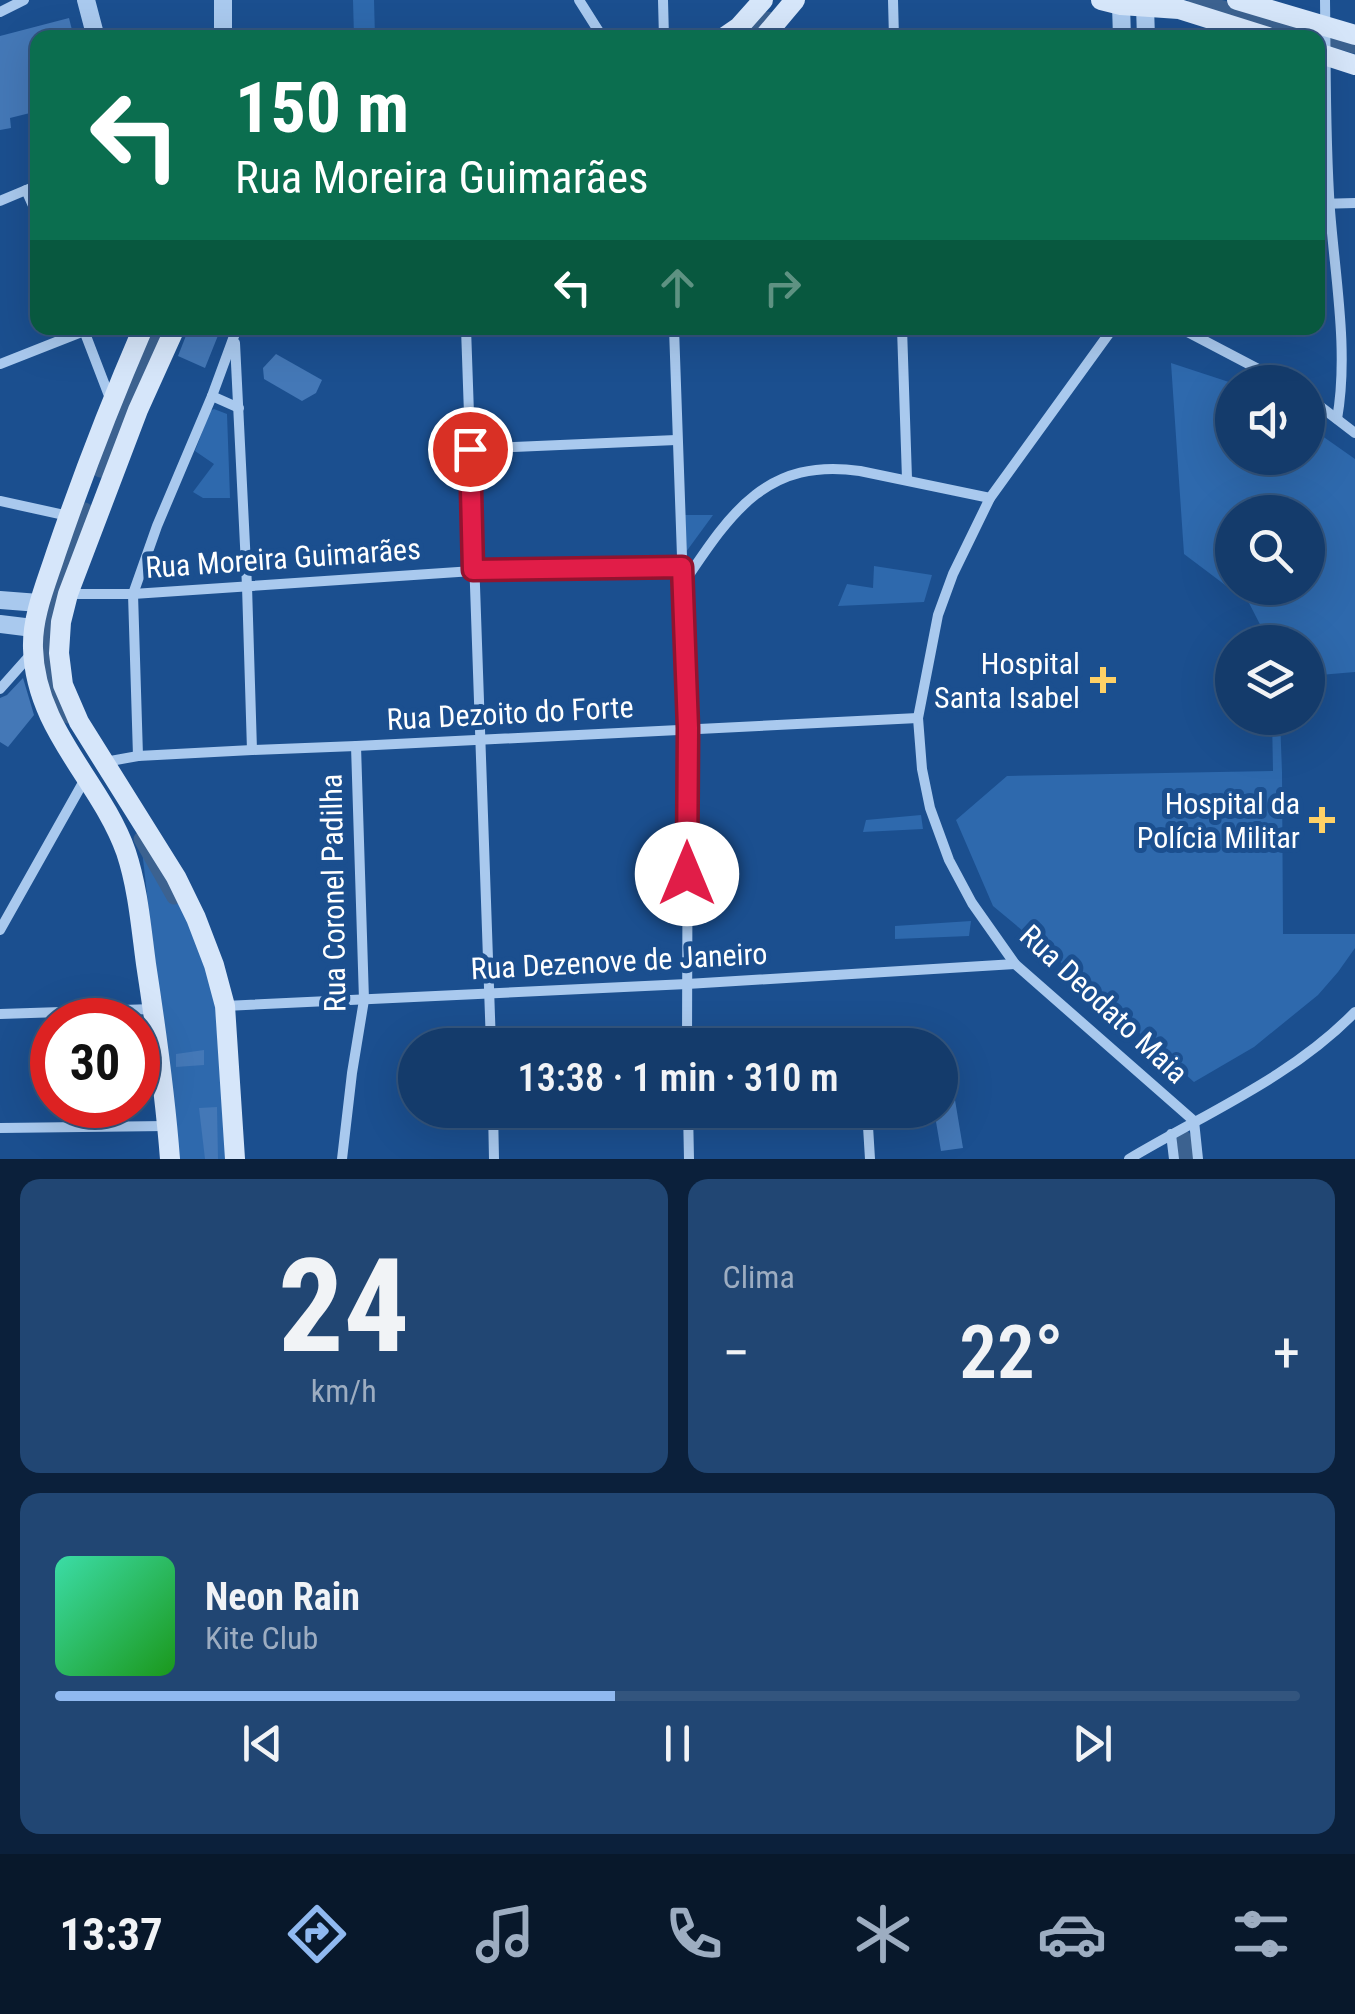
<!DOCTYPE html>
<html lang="pt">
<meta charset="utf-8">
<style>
body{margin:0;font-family:"Roboto Condensed",sans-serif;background:#214673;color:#f1f3f6;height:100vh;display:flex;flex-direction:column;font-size:38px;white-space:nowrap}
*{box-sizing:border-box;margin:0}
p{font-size:32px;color:#9dadc1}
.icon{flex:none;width:55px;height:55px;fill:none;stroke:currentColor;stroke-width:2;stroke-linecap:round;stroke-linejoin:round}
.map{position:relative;height:1159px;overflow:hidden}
.drawer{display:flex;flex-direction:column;gap:20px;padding:20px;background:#0b203b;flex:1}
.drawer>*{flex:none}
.guide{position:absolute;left:30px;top:30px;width:1295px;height:305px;border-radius:20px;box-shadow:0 10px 40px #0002,0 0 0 2px #33557e;background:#0b6e4f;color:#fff;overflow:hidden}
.buttons{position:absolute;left:1215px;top:365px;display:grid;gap:20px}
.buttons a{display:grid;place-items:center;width:110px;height:110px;border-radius:50%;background:#143b6b;box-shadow:0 10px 40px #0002,0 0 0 2px #33557e;font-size:50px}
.speed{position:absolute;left:30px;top:998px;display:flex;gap:20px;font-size:50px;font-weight:700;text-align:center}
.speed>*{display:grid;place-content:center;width:130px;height:130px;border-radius:50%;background:#143b6b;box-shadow:0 10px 40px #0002,0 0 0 2px #33557e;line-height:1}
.speed .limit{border:15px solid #d22;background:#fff;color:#111}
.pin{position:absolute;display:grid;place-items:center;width:85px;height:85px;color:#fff;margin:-42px;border:5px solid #fff;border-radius:50%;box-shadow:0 2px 10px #0007}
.me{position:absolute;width:110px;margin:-55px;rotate:0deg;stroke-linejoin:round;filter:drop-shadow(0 0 8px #0008)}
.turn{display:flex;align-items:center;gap:35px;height:210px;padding:0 40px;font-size:45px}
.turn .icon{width:130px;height:130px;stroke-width:2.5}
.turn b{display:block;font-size:70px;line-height:85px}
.lanes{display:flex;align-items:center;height:95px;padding:0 40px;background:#0003;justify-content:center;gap:50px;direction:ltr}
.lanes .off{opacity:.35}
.big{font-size:75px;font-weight:600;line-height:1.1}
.drawer .tile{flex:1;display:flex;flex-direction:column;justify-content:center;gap:15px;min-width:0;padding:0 35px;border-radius:20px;background:#214673}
.drawer .dial{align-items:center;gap:0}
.dial b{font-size:130px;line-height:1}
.song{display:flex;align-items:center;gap:30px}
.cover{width:120px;height:120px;border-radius:15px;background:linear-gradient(135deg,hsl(160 70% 55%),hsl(120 70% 35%))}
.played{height:10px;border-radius:5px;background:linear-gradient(90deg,#90b9f0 45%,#33557e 45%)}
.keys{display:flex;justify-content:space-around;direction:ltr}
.heat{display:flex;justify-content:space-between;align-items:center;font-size:55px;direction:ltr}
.drawer .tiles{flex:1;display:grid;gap:20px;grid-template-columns:1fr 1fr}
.tile:last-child{grid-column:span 2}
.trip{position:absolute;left:398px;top:1028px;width:560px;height:100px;border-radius:50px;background:#143b6b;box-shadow:0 10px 40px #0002,0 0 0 2px #33557e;font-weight:600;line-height:100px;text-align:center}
.tab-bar{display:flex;height:160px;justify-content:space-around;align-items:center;background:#08182b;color:#9dadc1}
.tab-bar .icon{width:70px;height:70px}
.tab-bar .selected{color:#90b9f0}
.tab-bar b{font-size:45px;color:#f1f3f6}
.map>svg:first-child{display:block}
.green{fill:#2e69ad;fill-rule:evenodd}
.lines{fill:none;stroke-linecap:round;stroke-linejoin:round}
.canal{stroke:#3c6290;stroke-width:15}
.building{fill:#4478b7}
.minor{stroke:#a9c9ee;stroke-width:10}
.tertiary{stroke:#a9c9ee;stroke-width:18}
.secondary{stroke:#d6e6fa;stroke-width:20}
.route-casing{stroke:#92132f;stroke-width:25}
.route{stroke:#e11d48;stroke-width:18}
.poi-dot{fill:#ffd166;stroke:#1b4f8f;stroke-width:4}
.labels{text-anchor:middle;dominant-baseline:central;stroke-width:10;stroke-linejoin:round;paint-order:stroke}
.street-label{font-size:30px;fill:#fff;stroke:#1b4f8f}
.poi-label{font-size:30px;fill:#fff;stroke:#1b4f8f;text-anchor:end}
</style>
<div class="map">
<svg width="1355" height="1159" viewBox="0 0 1355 1159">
<rect width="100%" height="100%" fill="#1b4f8f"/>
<g class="green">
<path d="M353,0h21l1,37h-21z"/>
<path d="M1171,363l61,20v75h76v-32l47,33v213l-47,4v-34h-39l-20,-39 -65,-49zM1232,512h76v76h-76z"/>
<path d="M214,409l13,5 3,84h-27l-10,-6 21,-28 -19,-13 15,-40z"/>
<path d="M685,515h28l-27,37z"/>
<path d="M874,566l58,9 -8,27 -86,4 9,-22 26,4z"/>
<path d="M1272,718h8l2,54 1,162h72v14l-17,24 -20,23 -64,52 -60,35 -129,-116 -72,-60 -37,-86 51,-44 266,-5z"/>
<path d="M921,815l2,14 -60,3 3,-12z"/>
<path d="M142,850l28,48 8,-2 36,90 12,173h-49z"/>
<path d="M971,921l-2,15 -74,3v-13z"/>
</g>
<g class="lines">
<g class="canal">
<path d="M1195,0l160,46"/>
<path d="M750,38l18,-19"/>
<path d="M100,470l62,-142"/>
<path d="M68,716l-14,-23 -8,-28 -2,-40 41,-115"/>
<path d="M141,839l33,58"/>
<path d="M1184,1138l2,21"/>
</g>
</g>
<g class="building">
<path d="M69,18l5,20h-36v73l-28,7 1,10 -11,2v-94z"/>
<path d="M189,328h32l-16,40 -27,-12z"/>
<path d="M276,354l46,26 -6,13 -14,8 -38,-22 -1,-11z"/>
<path d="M23,678l11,37 -26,32 -8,-5v-44l7,-3z"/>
<path d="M204,1050v15l-28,2v-13z"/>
<path d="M953,1088l10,60 -22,3 -7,-41h6v-19z"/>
<path d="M217,1107l1,52h-13l-6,-51z"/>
</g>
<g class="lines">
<g class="minor">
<path d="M579,0l24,38"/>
<path d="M663,0l1,38"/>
<path d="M893,0l1,38"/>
<path d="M1325,0c1,70 0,140 5,210 5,67 19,142 7,209"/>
<path d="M0,12l24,-12"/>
<path d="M26,190l12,27"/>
<path d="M0,201l38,-16"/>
<path d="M1318,204l37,-1"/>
<path d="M83,328l28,73"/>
<path d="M466,328l25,717"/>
<path d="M674,328l14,400 -1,317"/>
<path d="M902,328l5,151"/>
<path d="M1113,328l-123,170 -37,76 -15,41 -20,103 4,51 8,39 19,52 23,43 43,61 179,157"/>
<path d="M1131,328l9,4 12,-4"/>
<path d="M1180,328l103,54"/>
<path d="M235,343l12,243 5,164"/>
<path d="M0,364l84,-33 24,-3"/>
<path d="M212,396l27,12"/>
<path d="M1308,397l47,36"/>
<path d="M470,449l206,-9"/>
<path d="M0,501l69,15"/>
<path d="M683,584c47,-70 83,-127 177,-113l130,27"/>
<path d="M69,594h64l340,-23 209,-4"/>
<path d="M0,689l32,-36"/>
<path d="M138,756l-5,-162 24,-68 55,-130 25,-68"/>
<path d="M105,762l33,-6 114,-6 104,-4 562,-28"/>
<path d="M0,930l85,-151"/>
<path d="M225,1006l462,-22 328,-20"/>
<path d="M0,1014l153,-5"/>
<path d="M493,1110l1,49"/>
<path d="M688,1110l1,49"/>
<path d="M867,1110l3,49"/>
<path d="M1194,1121l4,38"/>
<path d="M0,1128l166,-2"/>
<path d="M1171,1134l3,25"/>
<path d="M342,1159l10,-86 12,-73 -8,-254"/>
<path d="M1129,1159c77,-46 163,-82 226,-147"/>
</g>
<g class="tertiary">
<path d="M86,0l10,38"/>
<path d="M1121,5l1,33"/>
<path d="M1145,6l1,32"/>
<path d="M223,38v-38"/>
<path d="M0,600l39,3"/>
<path d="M0,624l33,4"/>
</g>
<g class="secondary">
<path d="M1101,0l20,5 58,4 92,29"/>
<path d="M1237,0l118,35"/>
<path d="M723,38l16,-11 24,-27"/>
<path d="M763,38l32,-38"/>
<path d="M1318,53l37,12"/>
<path d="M143,328c-32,74 -61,149 -87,225 -10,31 -24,63 -23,95 2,82 68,133 93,204 12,36 15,75 20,112 10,65 19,130 24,195"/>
<path d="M175,328l-37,82 -70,184 -7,28 -2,31 4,32 16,37 97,155 20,41 18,47 11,41 10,153"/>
</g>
</g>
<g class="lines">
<g class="route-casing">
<path id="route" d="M470,449l3,121 209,-3 6,161 -1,146"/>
</g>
<use href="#route" class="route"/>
</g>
<g class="poi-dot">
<path d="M1098 665h10v10h10v10h-10v10h-10v-10h-10v-10h10z"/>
<path d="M1317 805h10v10h10v10h-10v10h-10v-10h-10v-10h10z"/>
</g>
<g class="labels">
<g class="street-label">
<text transform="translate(283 558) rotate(-4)">Rua Moreira Guimarães</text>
<text transform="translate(510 713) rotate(-3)">Rua Dezoito do Forte</text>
<text transform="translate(333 893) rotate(-91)">Rua Coronel Padilha</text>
<text transform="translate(619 961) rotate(-3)">Rua Dezenove de Janeiro</text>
<text transform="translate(1104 1004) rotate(43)">Rua Deodato Maia</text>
</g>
<g class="poi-label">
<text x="1080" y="663">Hospital<tspan x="1080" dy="34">Santa Isabel</tspan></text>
<text x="1300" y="803">Hospital da<tspan x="1300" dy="34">Polícia Militar</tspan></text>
</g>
</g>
</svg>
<div class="buttons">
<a><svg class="icon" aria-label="sound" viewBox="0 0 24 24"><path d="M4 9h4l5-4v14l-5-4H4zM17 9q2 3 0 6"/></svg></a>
<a><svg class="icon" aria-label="search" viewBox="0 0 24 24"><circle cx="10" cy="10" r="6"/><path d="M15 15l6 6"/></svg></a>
<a><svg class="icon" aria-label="layers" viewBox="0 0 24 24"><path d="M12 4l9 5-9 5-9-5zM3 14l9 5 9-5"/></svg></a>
</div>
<div class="speed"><div class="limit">30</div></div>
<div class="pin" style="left:470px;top:449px;background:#d93025"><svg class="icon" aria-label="arrive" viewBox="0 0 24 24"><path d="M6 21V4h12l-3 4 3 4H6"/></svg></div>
<svg class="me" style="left:687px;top:874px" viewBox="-20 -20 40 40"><circle r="19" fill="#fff"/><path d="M0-13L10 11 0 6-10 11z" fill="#e11d48"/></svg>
<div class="trip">13:38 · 1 min · 310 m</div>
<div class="guide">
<div class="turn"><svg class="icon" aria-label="left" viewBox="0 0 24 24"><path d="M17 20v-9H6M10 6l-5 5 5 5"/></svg><div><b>150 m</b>Rua Moreira Guimarães</div></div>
<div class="lanes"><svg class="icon" aria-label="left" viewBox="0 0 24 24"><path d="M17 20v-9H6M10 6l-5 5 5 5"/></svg><svg class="icon off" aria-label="ahead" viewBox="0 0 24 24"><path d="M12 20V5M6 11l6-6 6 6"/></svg><svg class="icon off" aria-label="right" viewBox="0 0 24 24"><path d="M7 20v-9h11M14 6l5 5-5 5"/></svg></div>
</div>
</div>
<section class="drawer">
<div class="tiles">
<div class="tile dial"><b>24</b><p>km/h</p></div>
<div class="tile"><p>Clima</p>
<div class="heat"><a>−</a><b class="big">22°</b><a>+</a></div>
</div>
<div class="tile">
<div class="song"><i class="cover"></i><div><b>Neon Rain</b><p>Kite Club</p></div></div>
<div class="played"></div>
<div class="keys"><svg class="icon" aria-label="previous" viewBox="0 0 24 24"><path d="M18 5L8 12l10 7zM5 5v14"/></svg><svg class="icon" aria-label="pause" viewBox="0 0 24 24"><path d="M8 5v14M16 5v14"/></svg><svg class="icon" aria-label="next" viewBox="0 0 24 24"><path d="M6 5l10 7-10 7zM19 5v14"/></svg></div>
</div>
</div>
</section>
<nav class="tab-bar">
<b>13:37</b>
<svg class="icon selected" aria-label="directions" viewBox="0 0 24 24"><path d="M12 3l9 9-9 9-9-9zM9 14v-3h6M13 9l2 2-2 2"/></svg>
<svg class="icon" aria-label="music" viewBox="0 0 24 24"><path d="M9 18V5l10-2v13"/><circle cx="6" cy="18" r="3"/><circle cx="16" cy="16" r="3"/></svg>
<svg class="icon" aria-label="phone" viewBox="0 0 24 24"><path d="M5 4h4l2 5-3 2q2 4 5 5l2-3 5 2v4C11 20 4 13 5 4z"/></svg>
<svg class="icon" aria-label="climate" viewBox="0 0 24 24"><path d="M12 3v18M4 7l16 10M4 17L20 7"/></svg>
<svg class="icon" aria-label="car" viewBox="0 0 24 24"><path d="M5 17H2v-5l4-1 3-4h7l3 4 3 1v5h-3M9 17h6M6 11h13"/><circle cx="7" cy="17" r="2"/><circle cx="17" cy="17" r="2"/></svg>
<svg class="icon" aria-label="filters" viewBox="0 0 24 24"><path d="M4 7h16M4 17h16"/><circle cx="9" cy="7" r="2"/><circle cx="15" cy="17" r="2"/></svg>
</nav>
